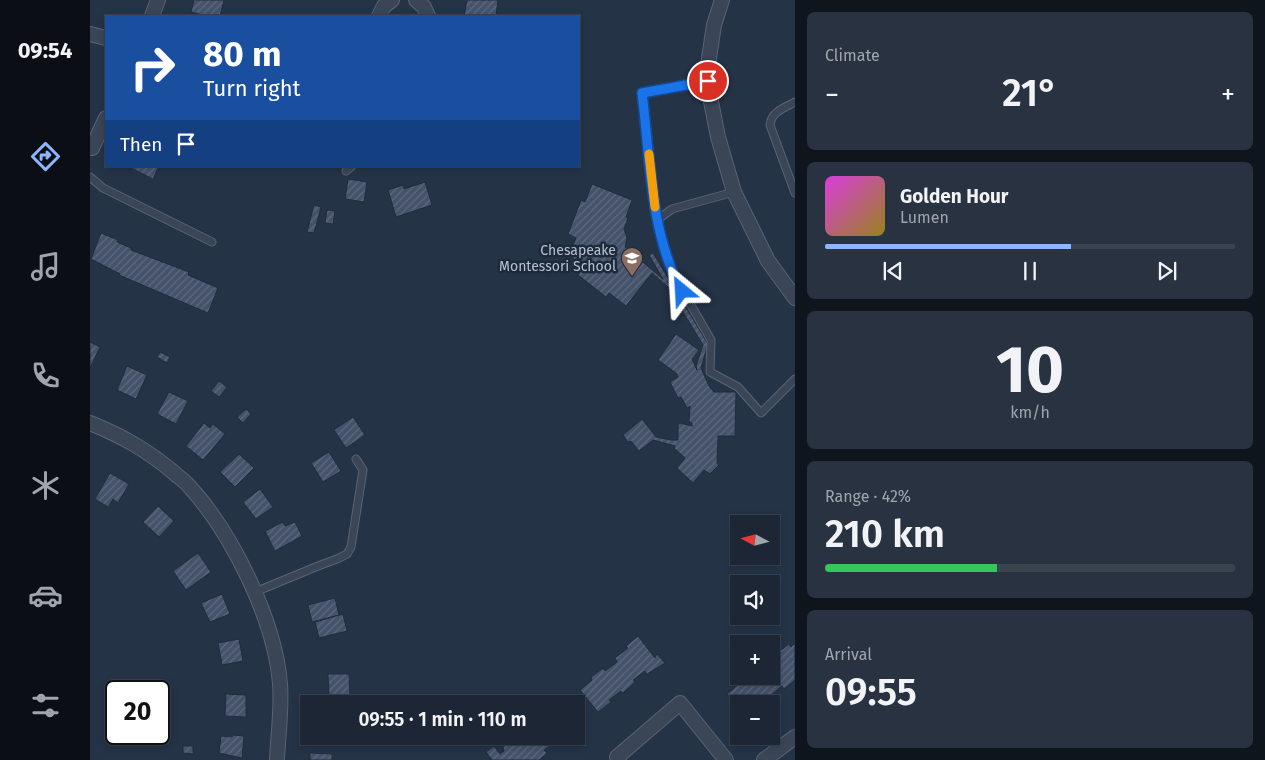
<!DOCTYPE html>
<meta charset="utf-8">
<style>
body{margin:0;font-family:"Fira Sans",sans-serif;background:#293241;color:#f1f3f6;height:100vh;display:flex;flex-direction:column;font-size:19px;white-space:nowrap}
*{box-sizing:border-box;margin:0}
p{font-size:16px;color:#a0a5ad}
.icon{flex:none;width:28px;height:28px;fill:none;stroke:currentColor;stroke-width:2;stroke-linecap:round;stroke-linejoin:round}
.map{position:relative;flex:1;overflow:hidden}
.drawer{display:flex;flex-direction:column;gap:12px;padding:12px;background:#0f151d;width:470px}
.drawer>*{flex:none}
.banner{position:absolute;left:15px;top:15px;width:475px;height:152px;border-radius:0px;box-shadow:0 2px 8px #0003,0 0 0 1px #3a4350;background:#1a4fa0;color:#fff;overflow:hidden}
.needle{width:32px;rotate:277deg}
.buttons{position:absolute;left:640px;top:515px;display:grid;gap:10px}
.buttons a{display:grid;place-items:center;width:50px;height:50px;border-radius:0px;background:#1c2635;box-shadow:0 2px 8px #0003,0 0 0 1px #3a4350;font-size:25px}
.speed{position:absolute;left:15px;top:680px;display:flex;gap:10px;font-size:25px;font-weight:700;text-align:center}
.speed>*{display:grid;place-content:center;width:65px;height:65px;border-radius:50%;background:#1c2635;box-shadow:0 2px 8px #0003,0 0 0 1px #3a4350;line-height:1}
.speed .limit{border:2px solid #111;border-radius:8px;background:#fff;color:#111}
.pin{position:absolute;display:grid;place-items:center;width:42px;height:42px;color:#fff;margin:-21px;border:2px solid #fff;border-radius:50%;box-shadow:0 1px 5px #0007}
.me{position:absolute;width:55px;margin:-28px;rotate:333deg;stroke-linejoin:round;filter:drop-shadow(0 0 4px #0008)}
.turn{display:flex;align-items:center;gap:18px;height:105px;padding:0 15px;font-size:22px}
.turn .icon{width:65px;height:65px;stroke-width:2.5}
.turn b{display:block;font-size:35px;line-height:42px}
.then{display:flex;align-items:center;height:48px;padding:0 15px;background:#0003;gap:10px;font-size:19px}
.big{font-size:38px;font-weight:600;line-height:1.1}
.drawer .tile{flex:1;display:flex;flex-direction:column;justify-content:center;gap:8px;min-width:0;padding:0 18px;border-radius:8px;background:#293241}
.drawer .dial{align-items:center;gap:0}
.dial b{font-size:65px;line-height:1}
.song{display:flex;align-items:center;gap:15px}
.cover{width:60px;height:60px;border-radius:8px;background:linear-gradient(135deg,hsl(300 70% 55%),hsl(50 70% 35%))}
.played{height:5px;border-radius:2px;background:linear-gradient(90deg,#8db6ff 60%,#3a4350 60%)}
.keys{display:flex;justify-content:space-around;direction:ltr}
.heat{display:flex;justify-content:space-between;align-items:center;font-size:28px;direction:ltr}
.charge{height:8px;border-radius:4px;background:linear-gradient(90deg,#34c759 42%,#3a4350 0)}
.trip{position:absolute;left:210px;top:695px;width:285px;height:50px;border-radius:0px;background:#1c2635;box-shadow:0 2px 8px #0003,0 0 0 1px #3a4350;font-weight:600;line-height:50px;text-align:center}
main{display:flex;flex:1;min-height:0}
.menu{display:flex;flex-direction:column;width:90px;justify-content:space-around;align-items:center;background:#0b0f15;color:#a0a5ad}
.menu .icon{width:35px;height:35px}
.menu .current{color:#8db6ff}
.menu b{font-size:22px;color:#f1f3f6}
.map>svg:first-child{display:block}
.building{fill:url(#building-hatch);stroke:#202c3e}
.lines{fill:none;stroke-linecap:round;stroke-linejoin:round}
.lane-casing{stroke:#596373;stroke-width:9}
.street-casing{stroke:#596373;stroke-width:16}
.lane{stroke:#3a4556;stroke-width:7}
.street{stroke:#3a4556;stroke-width:14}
.route-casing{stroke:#114b97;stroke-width:12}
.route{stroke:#1a73e8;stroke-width:9}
.slow{stroke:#f59e0b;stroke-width:9}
.labels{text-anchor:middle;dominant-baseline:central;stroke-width:5;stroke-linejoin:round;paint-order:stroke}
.poi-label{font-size:14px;fill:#b8c0cf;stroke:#1e2a3c;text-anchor:end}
</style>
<main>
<nav class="menu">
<b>09:54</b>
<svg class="icon current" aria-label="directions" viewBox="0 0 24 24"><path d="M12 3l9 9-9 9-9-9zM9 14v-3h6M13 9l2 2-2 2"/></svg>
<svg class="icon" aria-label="music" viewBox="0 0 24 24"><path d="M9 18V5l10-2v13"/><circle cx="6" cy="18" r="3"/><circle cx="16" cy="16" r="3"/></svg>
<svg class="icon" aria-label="phone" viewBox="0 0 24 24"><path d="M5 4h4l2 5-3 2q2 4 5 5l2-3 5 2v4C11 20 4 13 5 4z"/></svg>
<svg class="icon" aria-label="climate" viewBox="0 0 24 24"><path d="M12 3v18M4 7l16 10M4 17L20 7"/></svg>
<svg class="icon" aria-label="car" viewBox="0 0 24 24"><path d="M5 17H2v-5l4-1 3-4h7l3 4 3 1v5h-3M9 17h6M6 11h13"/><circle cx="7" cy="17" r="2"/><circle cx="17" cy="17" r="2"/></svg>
<svg class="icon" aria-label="filters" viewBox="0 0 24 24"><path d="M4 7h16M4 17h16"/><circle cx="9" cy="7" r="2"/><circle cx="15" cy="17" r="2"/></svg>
</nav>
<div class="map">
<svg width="705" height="760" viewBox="0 0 705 760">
<defs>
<pattern id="building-hatch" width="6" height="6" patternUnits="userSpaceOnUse" patternTransform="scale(1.25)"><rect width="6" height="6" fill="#44526a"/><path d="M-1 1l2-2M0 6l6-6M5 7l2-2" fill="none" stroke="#5d697e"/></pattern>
</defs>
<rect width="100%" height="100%" fill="#253347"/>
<g class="building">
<path d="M104,0h30l-4,16h-14l-15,-4z"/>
<path d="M377,0h31l-2,16h-32z"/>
<path d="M37,166h32l-6,13z"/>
<path d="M258,179l19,3 -3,20 -19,-3z"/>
<path d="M335,182l7,23 -36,12 -8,-27 15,-5 1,4z"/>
<path d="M502,184l40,16 -6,17 2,1 -4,11 3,9 -2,9 38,32 -14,-24 4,-2 55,91 -7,24 8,18 5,6h22l-1,44h-17l-1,27 2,2 -9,9 -6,-4 -11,13 -16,-15 8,-10 -11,-10 1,-2 -22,-6 -14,11 -8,-10 -3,1 -5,-7 19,-16 14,18 15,3h7v-15l2,-2 12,3v-3l-3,-1 1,-16 -3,2 -6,-11 -3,1 -8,-16 8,-5 -2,-4 -18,-13 18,-26 23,16 -7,9 5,11 -1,-4 7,-21 -35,-58 -16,-14 -26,33 -17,-13 -3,4 -28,-22 5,-9 -14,-11 7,-17 -8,-4 13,-34 4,2z"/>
<path d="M224,205l7,2 -7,26 -7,-1z"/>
<path d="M237,210l8,1 -2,13 -8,-1z"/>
<path d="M11,233l17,7 -1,2 14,6v2l58,22 -1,3 30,13 -10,25 -89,-38 1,-1 -29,-15z"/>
<path d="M0,342l10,5 -10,21z"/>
<path d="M70,352l10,5 -3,6 -10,-6z"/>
<path d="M37,366l20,9 -11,24 -19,-9z"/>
<path d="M129,381l8,6 -8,10 -8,-6z"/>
<path d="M79,392l19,9 -12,23 -19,-10z"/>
<path d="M156,409l5,5 -8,9 -6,-6z"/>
<path d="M263,417l12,18 -19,13 -12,-18z"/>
<path d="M114,423l6,5 3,-4 12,10 -22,26 -17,-14z"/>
<path d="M239,452l12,19 -18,11 -12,-19z"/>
<path d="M149,454l15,14 -19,19 -15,-15z"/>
<path d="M20,473l19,11 -11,19 -5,-4 -5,8 -13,-8z"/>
<path d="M170,489l13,18 -17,12 -13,-17z"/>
<path d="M68,506l16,15 -15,16 -16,-15z"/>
<path d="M193,522l2,4 10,-4 7,14 -27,15 -10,-20z"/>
<path d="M108,553l13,19 -25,18 -13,-19z"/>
<path d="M132,594l8,20 -20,8 -9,-19z"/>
<path d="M245,598l4,17 -27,7 -4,-17z"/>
<path d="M253,614l4,17 -28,7 -4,-16z"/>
<path d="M548,636l17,22 2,-4 8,9 -18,11 -2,-3 -12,9 2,2 -12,11 -2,-2 -12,9 2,2 -13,10 -18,-22 12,-10 -1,-3 11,-8 1,-1 2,3 12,-9 -2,-4 13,-10 -2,-2z"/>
<path d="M149,639l4,22 -21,4 -4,-22z"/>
<path d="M705,643v37l-11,9 -2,-3 -12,10 2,3 -6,5h-27v4l-12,-14 13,-11 2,3 12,-10h17v-13l7,-6 -2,-3 13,-10 2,3z"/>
<path d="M238,674h21l1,23h-21z"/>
<path d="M136,694l20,1v22l-21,-1z"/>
<path d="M143,735l11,1 -2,22 -23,-5 2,-17 11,1z"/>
<path d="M432,736h51l-6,4 -1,-1 -7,5 -2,-2 -13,8 3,3 -8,7h-47l-6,-8 8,-6 6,8 4,-3 -1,-4 12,-9 2,3z"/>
<path d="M93,746h10v8l-10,-1z"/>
<path d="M220,753l22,1v6h-22z"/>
</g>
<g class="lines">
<g class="lane-casing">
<g id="lane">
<path d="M705,102c-11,6 -24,10 -25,23l25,68"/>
<path d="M256,171l6,-5"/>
<path d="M0,177l13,11 109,54"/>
<path d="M644,192l-62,17 -15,11 16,54 38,66 -1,32 28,15 23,26 34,-34"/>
<path d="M567,220l-14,-127 64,-12"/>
<path d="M165,592l63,-26 19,-7 10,-5 4,-7 12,-77 -7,-11"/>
</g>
</g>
<g class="street-casing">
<g id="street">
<path d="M326,0l8,7 4,9"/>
<path d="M632,0l-8,25 -5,33 -2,23 11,56 16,55 34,69 27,37"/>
<path d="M62,16l6,-16"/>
<path d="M289,16l5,-10 8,-6"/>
<path d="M0,34l16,4"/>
<path d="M2,148l14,-30"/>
<path d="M0,423c32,13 55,26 82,48 5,5 12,9 17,15 43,47 86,134 91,198 2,25 -2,51 -3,76"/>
<path d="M529,760l-2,-3 63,-54 46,57"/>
<path d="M674,760l31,-23"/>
</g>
</g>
<use href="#lane" class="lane"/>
<use href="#street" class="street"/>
</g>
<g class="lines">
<g class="route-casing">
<path id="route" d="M592,291c-32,-56 -32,-135 -40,-198l66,-12"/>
</g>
<use href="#route" class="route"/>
<path class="slow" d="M559,154l6,53"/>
</g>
<defs>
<g id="school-pin" transform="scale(1.125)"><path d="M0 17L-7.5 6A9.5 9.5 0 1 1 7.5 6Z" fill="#8d6e63" stroke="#1e2a3c"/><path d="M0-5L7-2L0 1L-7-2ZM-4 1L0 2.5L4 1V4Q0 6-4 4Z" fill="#fff"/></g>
</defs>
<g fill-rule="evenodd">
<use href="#school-pin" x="542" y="258"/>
</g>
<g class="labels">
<g class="poi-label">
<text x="526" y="250">Chesapeake<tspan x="526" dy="16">Montessori School</tspan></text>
</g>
</g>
</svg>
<div class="buttons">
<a><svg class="needle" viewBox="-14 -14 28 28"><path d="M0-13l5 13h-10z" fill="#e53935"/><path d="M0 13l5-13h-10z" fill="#a0a5ad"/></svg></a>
<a><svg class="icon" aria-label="sound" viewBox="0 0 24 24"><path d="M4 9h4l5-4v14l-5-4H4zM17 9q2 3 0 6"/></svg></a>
<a>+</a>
<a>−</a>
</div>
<div class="speed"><div class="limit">20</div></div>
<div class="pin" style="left:618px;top:81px;background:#d93025"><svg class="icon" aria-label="arrive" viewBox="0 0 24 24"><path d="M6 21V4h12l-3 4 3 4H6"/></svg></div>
<svg class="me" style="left:592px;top:291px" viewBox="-20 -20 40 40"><path d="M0-17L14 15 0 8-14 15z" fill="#1a73e8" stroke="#fff" stroke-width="4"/></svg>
<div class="trip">09:55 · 1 min · 110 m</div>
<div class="banner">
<div class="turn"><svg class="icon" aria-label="right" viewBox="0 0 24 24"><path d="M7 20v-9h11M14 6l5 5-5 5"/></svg><div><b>80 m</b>Turn right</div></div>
<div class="then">Then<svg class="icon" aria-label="arrive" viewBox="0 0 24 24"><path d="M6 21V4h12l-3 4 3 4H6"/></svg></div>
</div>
</div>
<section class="drawer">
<div class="tile"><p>Climate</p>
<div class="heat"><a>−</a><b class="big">21°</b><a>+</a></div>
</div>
<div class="tile">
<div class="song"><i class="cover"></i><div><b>Golden Hour</b><p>Lumen</p></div></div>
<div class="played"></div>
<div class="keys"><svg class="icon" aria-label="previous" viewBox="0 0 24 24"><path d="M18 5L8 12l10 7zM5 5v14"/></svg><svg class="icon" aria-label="pause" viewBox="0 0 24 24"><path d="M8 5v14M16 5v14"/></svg><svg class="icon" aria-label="next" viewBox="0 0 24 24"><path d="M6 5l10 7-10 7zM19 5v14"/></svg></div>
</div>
<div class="tile dial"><b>10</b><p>km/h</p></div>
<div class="tile"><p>Range · 42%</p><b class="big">210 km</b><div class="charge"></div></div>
<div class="tile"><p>Arrival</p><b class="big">09:55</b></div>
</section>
</main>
